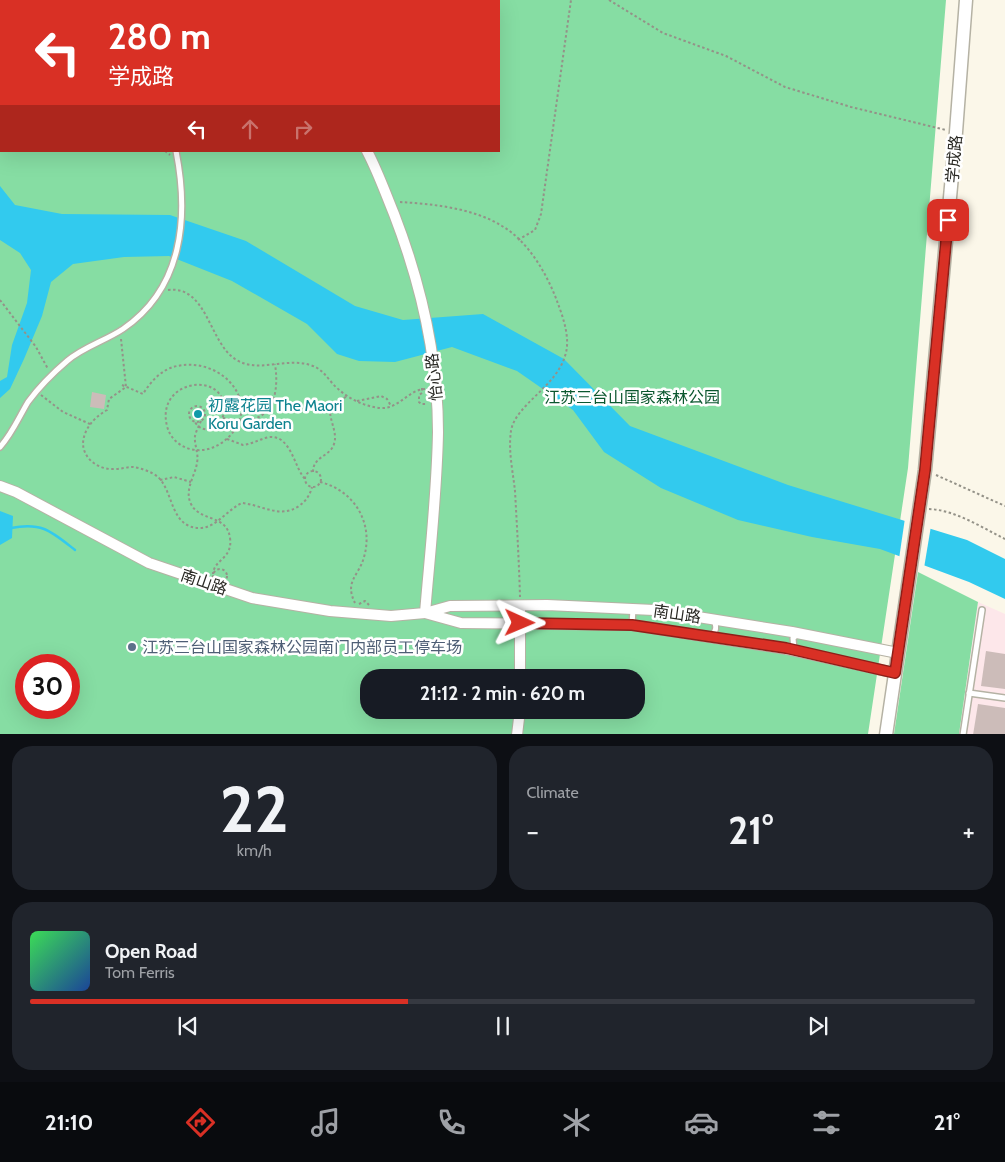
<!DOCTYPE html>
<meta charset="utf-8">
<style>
body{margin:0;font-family:Cabin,"Noto Sans SC",sans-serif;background:#20242c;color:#f1f3f6;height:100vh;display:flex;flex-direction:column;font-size:19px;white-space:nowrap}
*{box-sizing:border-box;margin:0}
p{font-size:16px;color:#9ea1a6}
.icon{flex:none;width:28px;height:28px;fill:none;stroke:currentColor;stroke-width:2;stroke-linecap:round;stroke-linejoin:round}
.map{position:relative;height:734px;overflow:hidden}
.panel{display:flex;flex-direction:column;gap:12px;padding:12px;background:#0d0f14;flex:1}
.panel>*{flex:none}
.banner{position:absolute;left:0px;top:0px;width:500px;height:152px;box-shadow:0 5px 20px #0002;background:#d93025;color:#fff;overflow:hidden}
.speed{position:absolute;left:15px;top:654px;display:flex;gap:10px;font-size:25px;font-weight:700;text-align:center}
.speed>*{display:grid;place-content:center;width:65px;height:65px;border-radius:50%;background:#171b24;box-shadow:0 5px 20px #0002;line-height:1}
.speed .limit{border:8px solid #d22;background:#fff;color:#111}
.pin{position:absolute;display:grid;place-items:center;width:42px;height:42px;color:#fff;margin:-21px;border-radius:10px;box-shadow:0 2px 8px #0006}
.me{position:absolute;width:55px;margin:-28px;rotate:91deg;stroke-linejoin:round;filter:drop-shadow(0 0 4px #0008)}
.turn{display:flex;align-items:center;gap:18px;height:105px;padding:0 25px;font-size:22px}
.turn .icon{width:65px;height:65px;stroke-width:2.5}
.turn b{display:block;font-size:35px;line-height:42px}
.lanes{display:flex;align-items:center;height:48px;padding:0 25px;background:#0003;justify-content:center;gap:25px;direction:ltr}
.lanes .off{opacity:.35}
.big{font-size:38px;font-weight:700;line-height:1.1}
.panel .card{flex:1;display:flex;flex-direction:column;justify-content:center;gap:8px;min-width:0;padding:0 18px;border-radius:20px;background:#20242c}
.panel .dial{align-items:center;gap:0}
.dial b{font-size:65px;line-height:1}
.song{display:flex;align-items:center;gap:15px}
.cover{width:60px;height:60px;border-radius:8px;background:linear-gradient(135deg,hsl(130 70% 55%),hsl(220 70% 35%))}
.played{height:5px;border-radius:2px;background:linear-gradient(90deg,#d93025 40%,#363941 40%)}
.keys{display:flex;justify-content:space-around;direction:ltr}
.heat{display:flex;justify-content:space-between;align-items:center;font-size:28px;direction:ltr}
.panel .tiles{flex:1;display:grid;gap:12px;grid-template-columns:1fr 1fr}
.card:last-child{grid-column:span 2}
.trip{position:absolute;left:360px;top:669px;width:285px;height:50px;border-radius:20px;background:#171b24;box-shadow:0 5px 20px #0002;font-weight:700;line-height:50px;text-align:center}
.tab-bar{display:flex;height:80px;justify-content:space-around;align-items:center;background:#090b0e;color:#9ea1a6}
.tab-bar .icon{width:35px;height:35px}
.tab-bar .on{color:#d93025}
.tab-bar b{font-size:22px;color:#f1f3f6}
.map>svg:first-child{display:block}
.industrial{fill:#fde7ea}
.green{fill:#86dda3;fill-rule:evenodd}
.water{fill:#32caee}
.pier{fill:#fbf7e9}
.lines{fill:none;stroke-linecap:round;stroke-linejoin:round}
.stream{stroke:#32caee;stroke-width:2.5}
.building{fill:#ccbcb9}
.service-casing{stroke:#b5b2a4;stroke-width:8}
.minor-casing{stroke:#b5b2a4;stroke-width:12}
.tertiary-casing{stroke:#b5b2a4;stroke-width:15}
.path{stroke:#949288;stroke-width:2;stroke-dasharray:2.5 2.5;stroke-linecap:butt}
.service{stroke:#fff;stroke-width:5}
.minor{stroke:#fff;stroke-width:10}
.tertiary{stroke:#fff;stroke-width:12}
.route-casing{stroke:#8d1f18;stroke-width:12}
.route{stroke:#d93025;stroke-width:9}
.culture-dot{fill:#0f9aa8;stroke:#fff;stroke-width:2}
.service-dot{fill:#5c6f8a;stroke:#fff;stroke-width:2}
.labels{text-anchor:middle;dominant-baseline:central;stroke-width:5;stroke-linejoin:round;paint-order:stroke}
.street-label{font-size:16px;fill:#292823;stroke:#fff}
.park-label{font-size:16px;fill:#0b572f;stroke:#fff}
.culture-label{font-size:16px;fill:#0d838f;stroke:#fff;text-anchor:start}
.service-label{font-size:16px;fill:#4e5e75;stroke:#fff;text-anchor:start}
</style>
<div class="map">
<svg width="1005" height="735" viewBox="0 0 1005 735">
<rect width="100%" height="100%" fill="#fbf7e9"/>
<path class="industrial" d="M978,602l27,12v120l-46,1z"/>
<g class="green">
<path d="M0,0h946l-38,468 -40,266 -868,1zM1,1h498v150h-498zM26,665h43v43h-43zM369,678h267v32h-267z"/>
<path d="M918,572l60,30 -19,132h-65z"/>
</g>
<g class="water">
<path d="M0,186l15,19 47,9 108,1 76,26 109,65 48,14 80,-6 81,45 66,67 158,59 179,55 38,19v40l-36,-17 -89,-33 -68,-12 -74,-17 -77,-32 -57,-36 -31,-42 -56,-39 -65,-24 -57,15 -36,-1 -22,-7 -30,-30 -75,-43 -63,-25 -45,1 -51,7 -22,18 -9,34 -18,43 -14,30 -10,9v-17l7,-4 5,-32 15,-42 4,-33 -11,-17 -20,-13z"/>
<path d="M0,511l13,5 -1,22 -12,7z"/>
</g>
<path class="pier" d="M905,518l26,8 -7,42 -25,-9z"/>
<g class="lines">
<path class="stream" d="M11,528c31,-6 40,3 64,22"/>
</g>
<g class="building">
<path d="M92,392l14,3 -2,14 -14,-2z"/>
<path d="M986,651l19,3v35l-24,-3z"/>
<path d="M978,704l27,4v27h-32z"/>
</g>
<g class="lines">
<g class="service-casing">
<g id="service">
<path d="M100,0l1,1"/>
<path d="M0,447c12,-13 19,-30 28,-45 11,-15 25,-29 39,-41 16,-14 38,-20 56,-32 60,-41 66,-112 53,-178"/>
<path d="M632,625l1,-16"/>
<path d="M711,636c6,-5 6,-10 2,-17"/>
<path d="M794,650l-1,-12 5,-4"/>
<path d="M969,693l36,5"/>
<path d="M963,735l19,-125"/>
</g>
</g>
<g class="minor-casing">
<g id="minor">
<path d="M261,0l1,1"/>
<path d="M0,486l16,6 133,71 103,35 78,13 61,5 34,-3c5,-60 12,-121 13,-181 0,-76 -17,-148 -44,-218 -9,-22 -16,-42 -27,-63"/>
<path d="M520,607v71"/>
<path d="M895,673l-109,-24 -154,-24 -171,-2 -36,-10 25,-7 97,-1 107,5 138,22 106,21"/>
<path d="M517,735l3,-25"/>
</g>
</g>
<g class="tertiary-casing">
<path id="tertiary" d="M886,735l39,-265 31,-338 10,-132"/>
</g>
<g class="path">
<path d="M609,0l54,33 63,23 59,31 66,20 95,23"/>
<path d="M0,139l1,1"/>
<path d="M165,151l5,4"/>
<path d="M400,202c33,2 73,6 102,24 26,15 45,48 55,75 6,16 14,38 8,55 -9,31 -50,49 -54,75 -3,20 2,41 4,60 2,36 4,71 5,106"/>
<path d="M518,240l17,-10 6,-16 30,-214"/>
<path d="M168,290c39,-5 41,52 67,69 22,15 51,-2 75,6 11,3 16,11 23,19 12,13 29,22 47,24 19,2 30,-21 48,-19"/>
<path d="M0,300l36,47 12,22"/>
<path d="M121,339l5,48 -17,12 -2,11c-12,7 -23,18 -24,33 0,16 16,27 31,26 7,0 13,-2 19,-2 8,1 19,5 25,10 16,15 12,51 42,51 16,0 28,-19 42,-25 20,2 38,16 57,3 7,-5 11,-11 13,-19"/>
<path d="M122,385l21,9c8,-13 19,-25 34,-28 49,-10 89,43 46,76 -10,7 -21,10 -33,7 -11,-3 -20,-11 -23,-23 -12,-48 61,-56 57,-14 -2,15 -20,25 -29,10"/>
<path d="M422,388v5l-3,2v7l2,2h6"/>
<path d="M41,395l22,17 27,12"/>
<path d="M357,401l24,-5 6,3 4,7"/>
<circle cx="197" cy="414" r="8"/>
<path d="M223,418c43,12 58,-15 52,-54"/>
<path d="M201,421c-2,5 -5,10 -6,15 -1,9 4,17 2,27 -2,13 -13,27 -6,41 9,18 36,10 39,34 3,21 -16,21 -17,36"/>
<path d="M227,439l16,6c9,-1 17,-6 26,-8 23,-2 25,32 37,43"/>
<circle cx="313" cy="479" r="8"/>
<path d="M313,472c0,-16 17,-15 21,-28 4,-11 -5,-24 -4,-36l17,-12"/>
<path d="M936,475l69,31"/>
<path d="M160,480l14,-3 17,5"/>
<path d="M320,482c34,8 54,41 44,75 -5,19 -20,24 -9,46"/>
<path d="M929,509c26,1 52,18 76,30"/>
<circle cx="220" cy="576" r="7"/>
<path d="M359,604l6,-3 4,4"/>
</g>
<use href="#service" class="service"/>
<use href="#minor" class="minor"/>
<use href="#tertiary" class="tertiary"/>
</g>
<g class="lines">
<g class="route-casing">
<path id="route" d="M520,623l112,2 154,23 109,25 30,-203 23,-250"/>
</g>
<use href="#route" class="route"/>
</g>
<circle class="culture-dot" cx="198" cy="414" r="5"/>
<circle class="service-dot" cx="132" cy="647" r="5"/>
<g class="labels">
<g class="street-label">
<text transform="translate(954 159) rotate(-85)">学成路</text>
<text transform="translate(434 377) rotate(-96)">怡心路</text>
<text transform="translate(204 582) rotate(19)">南山路</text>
<text transform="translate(677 614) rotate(8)">南山路</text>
</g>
<g class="park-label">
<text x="632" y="397">江苏三台山国家森林公园</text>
</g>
<g class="culture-label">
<text x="208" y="405">初露花园 The Maori<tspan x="208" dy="18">Koru Garden</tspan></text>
</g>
<g class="service-label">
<text x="142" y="647">江苏三台山国家森林公园南门内部员工停车场</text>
</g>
</g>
</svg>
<div class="speed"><div class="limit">30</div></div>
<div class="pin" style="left:948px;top:220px;background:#d93025"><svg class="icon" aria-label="arrive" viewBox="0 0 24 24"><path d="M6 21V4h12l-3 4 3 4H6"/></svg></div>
<svg class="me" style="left:520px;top:623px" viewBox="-20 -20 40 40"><path d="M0-17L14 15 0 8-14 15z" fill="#d93025" stroke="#fff" stroke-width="4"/></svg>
<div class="trip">21:12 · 2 min · 620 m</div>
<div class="banner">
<div class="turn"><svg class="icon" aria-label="left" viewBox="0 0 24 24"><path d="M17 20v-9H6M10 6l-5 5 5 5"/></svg><div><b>280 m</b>学成路</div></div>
<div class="lanes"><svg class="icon" aria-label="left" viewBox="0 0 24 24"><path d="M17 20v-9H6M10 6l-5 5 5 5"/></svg><svg class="icon off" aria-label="ahead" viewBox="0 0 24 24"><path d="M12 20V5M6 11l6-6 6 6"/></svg><svg class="icon off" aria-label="right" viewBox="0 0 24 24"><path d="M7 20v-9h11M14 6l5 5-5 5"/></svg></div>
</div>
</div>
<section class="panel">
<div class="tiles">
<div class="card dial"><b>22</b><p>km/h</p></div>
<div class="card"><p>Climate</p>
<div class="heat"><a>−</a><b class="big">21°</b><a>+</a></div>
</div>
<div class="card">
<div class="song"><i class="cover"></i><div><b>Open Road</b><p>Tom Ferris</p></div></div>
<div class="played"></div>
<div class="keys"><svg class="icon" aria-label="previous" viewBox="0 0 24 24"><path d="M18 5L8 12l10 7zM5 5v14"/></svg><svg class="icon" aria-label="pause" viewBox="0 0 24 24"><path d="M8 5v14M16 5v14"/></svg><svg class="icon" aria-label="next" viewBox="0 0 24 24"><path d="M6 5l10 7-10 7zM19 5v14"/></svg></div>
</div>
</div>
</section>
<nav class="tab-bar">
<b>21:10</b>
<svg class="icon on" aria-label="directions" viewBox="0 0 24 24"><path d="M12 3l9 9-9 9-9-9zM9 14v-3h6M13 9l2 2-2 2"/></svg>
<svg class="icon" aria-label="music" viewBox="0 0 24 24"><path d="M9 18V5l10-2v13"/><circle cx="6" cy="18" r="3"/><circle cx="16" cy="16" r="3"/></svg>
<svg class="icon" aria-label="phone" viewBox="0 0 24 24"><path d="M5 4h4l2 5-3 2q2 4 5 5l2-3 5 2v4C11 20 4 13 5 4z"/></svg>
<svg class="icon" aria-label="climate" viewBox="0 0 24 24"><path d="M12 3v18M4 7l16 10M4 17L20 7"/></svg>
<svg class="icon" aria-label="car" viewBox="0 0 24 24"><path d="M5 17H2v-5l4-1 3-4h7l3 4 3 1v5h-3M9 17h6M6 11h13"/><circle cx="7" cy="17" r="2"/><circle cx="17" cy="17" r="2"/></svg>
<svg class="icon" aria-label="filters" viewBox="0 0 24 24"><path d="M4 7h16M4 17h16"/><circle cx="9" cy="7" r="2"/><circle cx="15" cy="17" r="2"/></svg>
<b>21°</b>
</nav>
